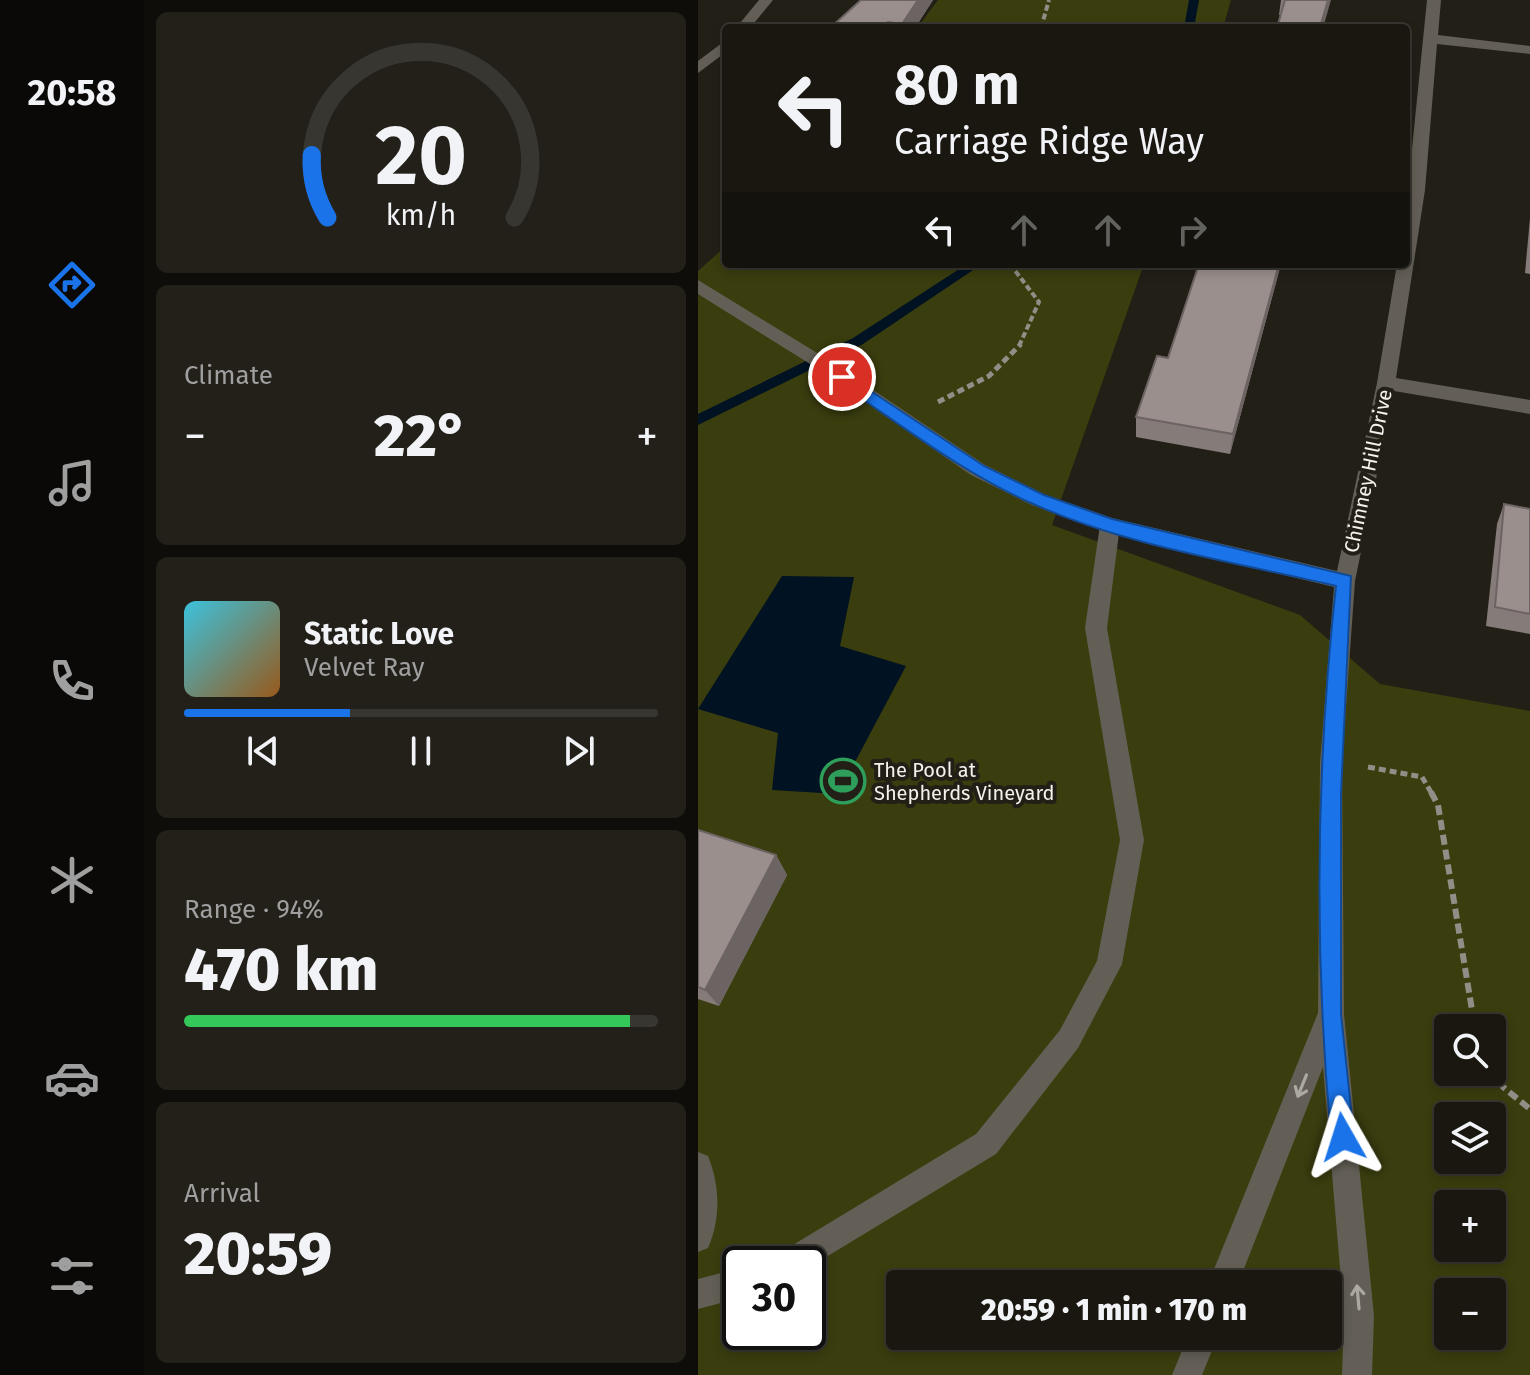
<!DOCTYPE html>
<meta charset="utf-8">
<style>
body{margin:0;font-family:"Fira Sans",sans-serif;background:#23201a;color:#f1f3f6;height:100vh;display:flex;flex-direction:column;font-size:30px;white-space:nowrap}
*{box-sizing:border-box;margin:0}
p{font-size:26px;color:#9f9f9f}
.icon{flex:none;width:44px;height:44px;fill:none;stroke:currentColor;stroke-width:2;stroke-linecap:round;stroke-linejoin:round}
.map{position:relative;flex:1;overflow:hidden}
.side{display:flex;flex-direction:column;gap:12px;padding:12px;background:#0e0d09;width:554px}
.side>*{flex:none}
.top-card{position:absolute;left:24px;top:24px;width:688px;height:244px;border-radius:8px;box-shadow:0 4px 12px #0003,0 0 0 2px #383631;background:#1a1711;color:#f1f3f6;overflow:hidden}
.buttons{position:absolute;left:736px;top:1014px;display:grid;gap:16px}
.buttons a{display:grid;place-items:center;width:72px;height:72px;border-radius:8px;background:#1a1711;box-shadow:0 4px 12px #0003,0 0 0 2px #383631;font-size:40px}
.speed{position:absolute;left:24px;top:1246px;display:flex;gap:16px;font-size:40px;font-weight:700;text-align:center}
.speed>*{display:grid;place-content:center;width:104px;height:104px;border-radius:50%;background:#1a1711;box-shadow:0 4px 12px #0003,0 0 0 2px #383631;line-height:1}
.speed .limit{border:4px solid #111;border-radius:12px;background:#fff;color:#111}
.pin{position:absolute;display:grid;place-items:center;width:68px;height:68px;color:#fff;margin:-34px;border:4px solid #fff;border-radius:50%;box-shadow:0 2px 8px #0007}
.me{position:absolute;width:88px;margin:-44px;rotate:354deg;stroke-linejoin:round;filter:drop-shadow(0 0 6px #0008)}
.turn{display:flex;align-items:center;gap:28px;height:168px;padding:0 40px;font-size:36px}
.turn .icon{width:104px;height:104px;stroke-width:2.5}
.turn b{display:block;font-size:56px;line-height:68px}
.lanes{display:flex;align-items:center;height:76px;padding:0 40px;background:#0003;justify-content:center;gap:40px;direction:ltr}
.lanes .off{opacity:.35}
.big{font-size:60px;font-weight:800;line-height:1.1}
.side .card{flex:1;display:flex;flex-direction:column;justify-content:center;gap:12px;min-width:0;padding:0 28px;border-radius:12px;background:#23201a}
.side .dial{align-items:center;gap:0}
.dial svg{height:208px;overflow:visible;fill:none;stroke:#383631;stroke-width:7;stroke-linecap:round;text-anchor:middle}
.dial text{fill:#f1f3f6;stroke:none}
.song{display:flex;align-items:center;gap:24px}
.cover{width:96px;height:96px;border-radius:12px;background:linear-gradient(135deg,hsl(190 70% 55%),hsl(30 70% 35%))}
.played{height:8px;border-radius:4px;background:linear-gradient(90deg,#1a73e8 35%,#383631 35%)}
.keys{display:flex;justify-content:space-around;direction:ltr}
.heat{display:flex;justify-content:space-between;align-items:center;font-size:44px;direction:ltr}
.charge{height:12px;border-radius:6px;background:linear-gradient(90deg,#34c759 94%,#383631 0)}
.trip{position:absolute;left:188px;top:1270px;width:456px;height:80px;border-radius:8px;background:#1a1711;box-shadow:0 4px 12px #0003,0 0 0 2px #383631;font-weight:800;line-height:80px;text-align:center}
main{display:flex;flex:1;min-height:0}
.dock{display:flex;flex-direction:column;width:144px;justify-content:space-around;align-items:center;background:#0a0907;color:#9f9f9f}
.dock .icon{width:56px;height:56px}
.dock .active{color:#1a73e8}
.dock b{font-size:36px;color:#f1f3f6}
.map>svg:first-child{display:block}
.green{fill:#3a3d0e;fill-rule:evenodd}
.water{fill:#011222}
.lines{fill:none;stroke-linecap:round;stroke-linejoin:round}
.stream{fill:#011222;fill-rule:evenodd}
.path-far2{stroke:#918e88;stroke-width:4;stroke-dasharray:6 3;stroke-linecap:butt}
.path-far1{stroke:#918e88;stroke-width:5;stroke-dasharray:7 4;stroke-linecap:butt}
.path{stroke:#918e88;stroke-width:6;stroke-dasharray:10 5;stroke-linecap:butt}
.service{fill:#635f56;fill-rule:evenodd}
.minor{fill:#635f56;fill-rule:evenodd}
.wall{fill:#857b79}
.shaded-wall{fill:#6c6463}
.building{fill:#9b8f8d;stroke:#6c6463;stroke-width:2}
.oneway{stroke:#aca8a2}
.route{fill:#1a73e8;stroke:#114b97;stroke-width:2}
.labels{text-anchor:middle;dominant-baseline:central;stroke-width:8;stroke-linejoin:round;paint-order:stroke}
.street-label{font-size:20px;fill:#f5f2ed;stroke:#221f17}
.poi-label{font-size:20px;fill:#f5f2ed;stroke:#221f17;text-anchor:start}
</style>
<main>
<nav class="dock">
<b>20:58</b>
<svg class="icon active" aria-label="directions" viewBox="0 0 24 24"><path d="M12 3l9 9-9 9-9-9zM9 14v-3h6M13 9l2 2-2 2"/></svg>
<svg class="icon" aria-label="music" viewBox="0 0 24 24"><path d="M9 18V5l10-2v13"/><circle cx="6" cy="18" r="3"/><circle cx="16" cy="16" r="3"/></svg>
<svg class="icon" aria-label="phone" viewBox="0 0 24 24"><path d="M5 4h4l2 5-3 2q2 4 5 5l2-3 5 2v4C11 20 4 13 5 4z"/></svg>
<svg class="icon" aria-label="climate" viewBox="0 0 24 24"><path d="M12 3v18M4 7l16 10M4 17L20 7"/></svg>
<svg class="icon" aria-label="car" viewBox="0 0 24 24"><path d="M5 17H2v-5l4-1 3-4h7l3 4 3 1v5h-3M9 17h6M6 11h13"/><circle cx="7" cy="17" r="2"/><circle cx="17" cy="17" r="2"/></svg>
<svg class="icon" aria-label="filters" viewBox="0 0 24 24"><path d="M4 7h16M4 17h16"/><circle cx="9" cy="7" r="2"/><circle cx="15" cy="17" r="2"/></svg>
</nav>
<section class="side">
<div class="card dial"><svg viewBox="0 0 100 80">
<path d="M14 69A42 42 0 1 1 86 69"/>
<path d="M14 69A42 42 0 0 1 8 45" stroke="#1a73e8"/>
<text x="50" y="56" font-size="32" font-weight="700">20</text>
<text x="50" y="72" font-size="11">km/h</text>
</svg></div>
<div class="card"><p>Climate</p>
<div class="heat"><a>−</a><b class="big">22°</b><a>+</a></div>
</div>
<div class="card">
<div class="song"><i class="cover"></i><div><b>Static Love</b><p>Velvet Ray</p></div></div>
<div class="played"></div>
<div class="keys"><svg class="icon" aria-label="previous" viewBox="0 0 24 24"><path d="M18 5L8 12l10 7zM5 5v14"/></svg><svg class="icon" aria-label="pause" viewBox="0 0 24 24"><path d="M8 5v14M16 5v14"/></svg><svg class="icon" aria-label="next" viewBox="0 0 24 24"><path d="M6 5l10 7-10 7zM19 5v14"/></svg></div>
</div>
<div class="card"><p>Range · 94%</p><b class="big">470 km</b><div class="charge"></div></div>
<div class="card"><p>Arrival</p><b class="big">20:59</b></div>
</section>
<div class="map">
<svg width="832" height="1375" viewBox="0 0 832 1375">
<rect width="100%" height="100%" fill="#221f17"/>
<g class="green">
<path d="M240,0h293l-8,28h-306z"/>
<path d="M28,246v18h418l-92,261 248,90 80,69 150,27v664h-832v-1104zM750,1028h44v44h-44zM750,1116h44v44h-44zM750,1204h44v44h-44zM42,1264h68v68h-68zM202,1284h428v52h-428zM750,1292h44v44h-44z"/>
</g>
<path class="water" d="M84,576l72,1 -14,69 66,20 -68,128 -66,-4 6,-57 -80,-24z"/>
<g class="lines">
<g class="stream">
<path d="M491,0h10l-5,28h-10z"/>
<path d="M269,264h15l-119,80 -165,81v-11l155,-76z"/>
</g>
<g class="path-far2">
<path d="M343,28l8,-28"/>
<path d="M312,264l29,38 -20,44"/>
</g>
<g class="path-far1">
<path d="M240,402l51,-26 32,-32"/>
<path d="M670,767l54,10 10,17"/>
</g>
<g class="path">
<path d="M733,792l7,13 37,223"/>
<path d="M794,1068l11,19 27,22"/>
</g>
<g class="service">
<path d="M412,517l10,8 -13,103 37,212 -22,124 -44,84 -82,106 -188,114v-4h-34l4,-10 198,-120 84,-104 37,-69 23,-121 -35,-212 15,-103z"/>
<path d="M0,1152l10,4c12,30 13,62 0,92l-10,4z"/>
<path d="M42,1268v30l-42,11v-30z"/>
</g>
<g class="minor">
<path d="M61,0h14l-23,28h-14z"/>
<path d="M729,0h14l-3,35 92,11v8l-93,-10 -12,146 -29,188 134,22v14l-136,-23 -39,190 -13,182 2,251 30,302 -2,59h-30l2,-59 -21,-249 -85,217h-30l110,-271 2,-250 14,-176 -224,-54 -78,-28 -61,-30 -156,-108 -117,-73v-14l129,79 158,106 61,30 66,23 225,53 40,-188 20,-119h9v-56z"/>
<path d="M28,40v12l-28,21v-12z"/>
<path d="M490,1336h30l-16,39h-30z"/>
</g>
</g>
<g class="wall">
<path d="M163,0h72l-18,28h-85z"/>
<path d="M583,0h50l-54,28 4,-13h-2z"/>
<path d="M832,218v56l-5,-1z"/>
<path d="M501,264h82l-51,190 -94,-17v-20l32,-59z"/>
<path d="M806,504l26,5v125l-44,-8 11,-102z"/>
<path d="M0,830l78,25 11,20 -68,131 -21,-7z"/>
</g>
<g class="shaded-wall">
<path d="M220,0h15l-18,28h-12l-1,-4z"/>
<path d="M630,0h3l-8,28h-3z"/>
<path d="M581,264h2l-51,190 3,-20z"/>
<path d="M78,855l11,20 -68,131 -14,-16z"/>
</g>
<g class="building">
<path d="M163,0h57l-16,24 -14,-2 -6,6h-52z"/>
<path d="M587,0h43l-8,27 7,1h-50z"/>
<path d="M501,264h80l-46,170 -97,-17 21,-61 11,2z"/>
<path d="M806,504l26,5v105l-35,-7z"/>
<path d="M0,830l78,25 -71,135 -7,-3z"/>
</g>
<defs><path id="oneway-shaft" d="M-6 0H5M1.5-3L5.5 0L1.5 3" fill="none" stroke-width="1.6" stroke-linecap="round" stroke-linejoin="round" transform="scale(2)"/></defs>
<g class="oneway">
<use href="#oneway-shaft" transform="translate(604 1086) rotate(112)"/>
<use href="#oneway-shaft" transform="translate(660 1297) rotate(-95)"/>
</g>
<path class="route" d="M144,372l142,94 60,29 68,24 239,57 -10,218v220l13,123 -3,8 -8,3 -8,-3 -4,-8c-17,-183 -15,-369 5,-551 -101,-24 -210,-40 -305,-83 -70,-31 -131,-79 -195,-122v-8z"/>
<defs>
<g id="stadium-ring" transform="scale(2.3)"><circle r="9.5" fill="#221f17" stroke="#2e9e5b" stroke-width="1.5"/><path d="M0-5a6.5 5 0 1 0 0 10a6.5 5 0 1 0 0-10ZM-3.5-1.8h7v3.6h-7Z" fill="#2e9e5b"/></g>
</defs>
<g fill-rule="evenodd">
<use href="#stadium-ring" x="145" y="781"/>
</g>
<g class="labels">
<g class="street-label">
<text transform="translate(670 471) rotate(-78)">Chimney Hill Drive</text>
</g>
<g class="poi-label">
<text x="176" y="770">The Pool at<tspan x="176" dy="23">Shepherds Vineyard</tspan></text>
</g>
</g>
</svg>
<div class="buttons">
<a><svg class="icon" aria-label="search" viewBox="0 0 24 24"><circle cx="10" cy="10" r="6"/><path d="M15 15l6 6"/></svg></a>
<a><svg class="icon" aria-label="layers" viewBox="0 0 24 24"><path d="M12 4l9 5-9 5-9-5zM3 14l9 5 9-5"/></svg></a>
<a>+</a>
<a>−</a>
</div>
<div class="speed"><div class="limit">30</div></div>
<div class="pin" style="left:144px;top:377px;background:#d93025"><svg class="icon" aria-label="arrive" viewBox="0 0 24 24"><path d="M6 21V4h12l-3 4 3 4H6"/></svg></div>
<svg class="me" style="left:645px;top:1137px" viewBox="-20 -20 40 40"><path d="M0-17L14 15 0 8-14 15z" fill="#1a73e8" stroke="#fff" stroke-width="4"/></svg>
<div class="trip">20:59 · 1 min · 170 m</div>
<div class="top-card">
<div class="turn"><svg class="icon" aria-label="left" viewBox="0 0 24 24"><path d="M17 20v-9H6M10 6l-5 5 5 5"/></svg><div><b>80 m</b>Carriage Ridge Way</div></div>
<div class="lanes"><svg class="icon" aria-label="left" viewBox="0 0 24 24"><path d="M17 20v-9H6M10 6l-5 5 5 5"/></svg><svg class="icon off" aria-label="ahead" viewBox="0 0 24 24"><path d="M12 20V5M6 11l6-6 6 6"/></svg><svg class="icon off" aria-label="ahead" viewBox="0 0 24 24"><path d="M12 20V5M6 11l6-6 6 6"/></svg><svg class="icon off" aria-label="right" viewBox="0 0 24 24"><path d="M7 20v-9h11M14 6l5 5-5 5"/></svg></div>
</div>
</div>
</main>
